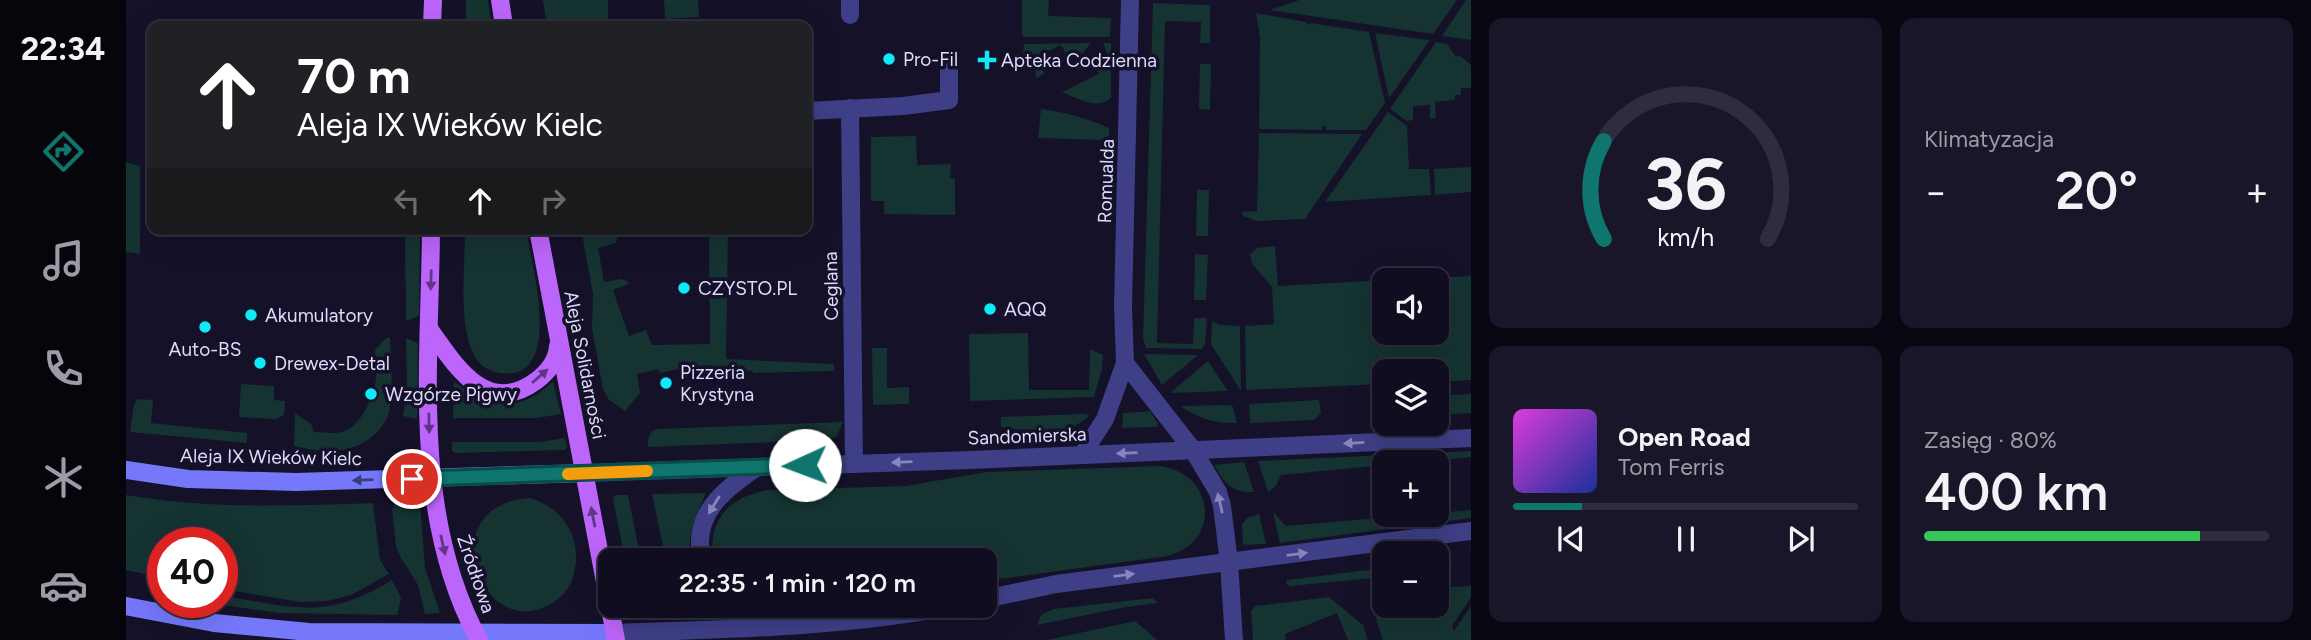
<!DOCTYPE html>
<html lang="pl">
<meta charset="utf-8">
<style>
body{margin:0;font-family:Figtree,sans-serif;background:#181628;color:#f1f3f6;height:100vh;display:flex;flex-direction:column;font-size:26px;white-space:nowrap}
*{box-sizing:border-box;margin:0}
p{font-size:23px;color:#9b9ca4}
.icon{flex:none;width:38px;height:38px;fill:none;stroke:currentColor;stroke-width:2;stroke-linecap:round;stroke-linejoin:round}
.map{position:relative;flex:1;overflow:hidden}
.details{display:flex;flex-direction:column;gap:18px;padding:18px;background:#080711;width:840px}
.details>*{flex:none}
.guide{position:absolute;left:21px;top:21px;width:665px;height:214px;border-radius:14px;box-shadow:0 7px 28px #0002,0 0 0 2px #2f2d3d;background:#202124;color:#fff;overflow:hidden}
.fabs{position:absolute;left:1246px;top:268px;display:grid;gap:14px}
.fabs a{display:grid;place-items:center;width:77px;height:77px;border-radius:14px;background:#0f0d1f;box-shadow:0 7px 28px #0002,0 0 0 2px #2f2d3d;font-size:35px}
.speed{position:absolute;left:21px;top:527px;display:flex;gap:14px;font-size:35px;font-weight:700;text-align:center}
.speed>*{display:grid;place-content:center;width:91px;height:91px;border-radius:50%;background:#0f0d1f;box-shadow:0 7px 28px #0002,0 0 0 2px #2f2d3d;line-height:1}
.speed .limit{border:10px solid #d22;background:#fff;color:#111}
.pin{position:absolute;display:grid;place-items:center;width:60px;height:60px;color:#fff;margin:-30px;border:4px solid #fff;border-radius:50%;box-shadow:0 2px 7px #0007}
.me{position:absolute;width:77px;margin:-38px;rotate:268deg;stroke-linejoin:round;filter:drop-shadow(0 0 5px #0008)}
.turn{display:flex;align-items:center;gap:24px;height:147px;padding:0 35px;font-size:32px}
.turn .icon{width:91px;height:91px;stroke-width:2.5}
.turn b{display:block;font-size:49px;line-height:60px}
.lanes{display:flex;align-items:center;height:66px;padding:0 35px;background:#0003;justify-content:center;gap:35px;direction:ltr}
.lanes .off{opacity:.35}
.big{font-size:52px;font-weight:600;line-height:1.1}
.details .card{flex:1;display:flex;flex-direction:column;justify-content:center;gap:10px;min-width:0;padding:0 24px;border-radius:14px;background:#181628}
.details .dial{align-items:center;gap:0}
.dial svg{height:182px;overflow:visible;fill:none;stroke:#2f2d3d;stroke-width:7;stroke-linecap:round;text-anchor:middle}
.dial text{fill:#f1f3f6;stroke:none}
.song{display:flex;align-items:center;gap:21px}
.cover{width:84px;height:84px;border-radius:10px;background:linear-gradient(135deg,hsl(300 70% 55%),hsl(230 70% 35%))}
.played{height:7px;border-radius:4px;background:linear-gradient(90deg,#0f766e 20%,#2f2d3d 20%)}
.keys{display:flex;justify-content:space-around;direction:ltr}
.heat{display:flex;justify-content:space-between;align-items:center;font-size:38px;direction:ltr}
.charge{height:10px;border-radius:5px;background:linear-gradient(90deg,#34c759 80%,#2f2d3d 0)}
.details .tiles{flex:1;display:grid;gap:18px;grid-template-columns:repeat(2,1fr)}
.trip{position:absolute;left:472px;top:548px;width:399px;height:70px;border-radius:14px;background:#0f0d1f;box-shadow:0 7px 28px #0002,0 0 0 2px #2f2d3d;font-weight:600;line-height:70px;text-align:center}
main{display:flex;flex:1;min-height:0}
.dock{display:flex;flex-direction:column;width:126px;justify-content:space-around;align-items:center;background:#06050c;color:#9b9ca4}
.dock .icon{width:49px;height:49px}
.dock .on{color:#0f766e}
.dock b{font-size:32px;color:#f1f3f6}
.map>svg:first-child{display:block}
.green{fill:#153331}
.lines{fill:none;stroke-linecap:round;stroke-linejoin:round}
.minor{stroke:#3e3f87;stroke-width:18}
.tertiary{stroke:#3e3f87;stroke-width:18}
.secondary{stroke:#7578fb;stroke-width:18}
.primary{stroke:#bc65fa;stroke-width:18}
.oneway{fill:#603787}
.oneway2{fill:#8685bd}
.oneway3{fill:#3b3a7d}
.route-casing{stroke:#0a4d48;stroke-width:18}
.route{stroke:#0f766e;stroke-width:12}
.slow{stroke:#f59e0b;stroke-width:12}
.poi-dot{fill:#0deaf8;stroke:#141129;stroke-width:2.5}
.labels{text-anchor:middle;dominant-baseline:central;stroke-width:7;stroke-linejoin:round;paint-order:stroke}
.poi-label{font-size:19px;fill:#dddbfe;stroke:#141129;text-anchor:start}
.street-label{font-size:19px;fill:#dddbfe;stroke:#141129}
</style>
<main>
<nav class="dock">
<b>22:34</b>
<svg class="icon on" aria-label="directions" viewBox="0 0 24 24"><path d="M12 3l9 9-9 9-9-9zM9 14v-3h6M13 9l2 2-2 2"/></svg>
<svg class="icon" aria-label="music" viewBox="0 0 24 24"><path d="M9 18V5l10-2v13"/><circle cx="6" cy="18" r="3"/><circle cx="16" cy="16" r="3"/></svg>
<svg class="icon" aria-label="phone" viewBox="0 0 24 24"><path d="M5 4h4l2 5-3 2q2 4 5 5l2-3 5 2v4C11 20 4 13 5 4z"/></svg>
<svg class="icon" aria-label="climate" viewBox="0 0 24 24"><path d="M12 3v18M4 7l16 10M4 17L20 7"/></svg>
<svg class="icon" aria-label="car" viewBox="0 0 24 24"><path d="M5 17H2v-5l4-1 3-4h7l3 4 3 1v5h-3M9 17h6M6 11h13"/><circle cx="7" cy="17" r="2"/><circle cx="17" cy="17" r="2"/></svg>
</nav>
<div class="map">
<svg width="1345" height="640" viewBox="0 0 1345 640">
<rect width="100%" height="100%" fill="#141129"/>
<g class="green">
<path d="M340,0h22l4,26h-26z"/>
<path d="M417,0h65v19h4l-1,7h-64z"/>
<path d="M538,0h34l1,17 -34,2z"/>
<path d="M896,0h27l-1,16 63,2 -1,19h-86l-2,-2z"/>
<path d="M1173,0h158l-24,34 -163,-24z"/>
<path d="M1340,0h5v40l-29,-4z"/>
<path d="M1027,3l57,2v38h-10l1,-21 -36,-1 -8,322 36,1 1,-26h13l-2,26 -3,5 -56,-1 -3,-9z"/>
<path d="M1130,13l50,9 3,3 1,-2 59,9 16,71 -19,27h-40v-4h-3l-1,4 -63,-1 1,-91z"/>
<path d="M1249,33l55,7 -41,58z"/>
<path d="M1310,42l11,2 9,13 3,-2 12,10v23h-10v7h-6v5l-20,2 1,16 -6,1v-14l-17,1v14l-6,1 -17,-12z"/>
<path d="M965,43l-8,10 -14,6 -8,-14 -23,11 6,18 -8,4 -1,-18h-13l2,-16z"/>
<path d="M977,43h8v55c-13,13 -34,0 -49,-6l37,-18 -3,-6 14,-8z"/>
<path d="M1074,64h11l-1,46 -11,-1z"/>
<path d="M915,109c24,3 46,9 68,19v9l-8,3 -63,-2z"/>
<path d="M1262,112l19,14 2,43h20l2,26 -106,7z"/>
<path d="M1133,133l103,1 -57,85 -48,2 -14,-5 -2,-4 16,-1z"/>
<path d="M790,136l1,29 34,-1 -1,14 5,1v36l-71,-1v-13h-13v-64z"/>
<path d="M0,162l14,4v88l-14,-2z"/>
<path d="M1345,167v25l-36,3 -1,-26z"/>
<path d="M1071,190h12l-1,46h-12z"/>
<path d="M279,229h15l-1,87 -13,5z"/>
<path d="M339,229h61c5,33 40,154 -26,144 -16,-2 -25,-12 -30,-27 -11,-33 -5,-81 -5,-117z"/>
<path d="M455,229h39l-4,14 -18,5 6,34 17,-3 6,2 2,3 -16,6 16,46 17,-6 6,15 58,-1 -1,-115h19l-2,130 108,5v7l-81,2 -1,-3 -18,4 -1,-4 -15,3 -1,-3 -19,3 -1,-4 -18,4 -1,-4 -18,4 -2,-4 -21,5 3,19 -15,18 -17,-12 -5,-10 -11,-61 1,-34z"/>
<path d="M1149,246l3,40 106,-6v52h53v-52h-46l80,-4v104l-34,2v-11h-53v13l-138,6 -1,-64 29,-2 -2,-37 -20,-23 -2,-10 7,-6z"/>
<path d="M1069,254l13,1 -2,45h-12z"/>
<path d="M1086,321l8,4 20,1 1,65 -30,-47z"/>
<path d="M902,333l1,57h60l1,-41 13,6 -1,14 -8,28 -124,4 -1,-67z"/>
<path d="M260,338h4c1,19 5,66 -4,82 -19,34 -58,35 -92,26l1,-33 16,11 3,8c10,0 24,3 33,-2 15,-7 28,-36 29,-52 1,-9 -1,-19 -1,-28z"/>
<path d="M280,338l12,5 -1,76 -14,-3 4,-28z"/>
<path d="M746,348h15v40l22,-1v17l-36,1z"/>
<path d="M1018,354l54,1 -36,30z"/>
<path d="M1082,361l20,30 -58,2z"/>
<path d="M328,382c27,18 49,32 82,13 6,-3 11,-9 17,-13l8,32 -24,4h-84z"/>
<path d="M115,384l33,2v14l11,1 -1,14 -8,4 -37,-2z"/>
<path d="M1345,394v19l-34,2v-19z"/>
<path d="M12,399l15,1 -2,23 96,10v10l-117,-11 4,-28z"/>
<path d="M1193,400l2,13 -7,7 -64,3 -1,-19z"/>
<path d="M1104,405l3,2 4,16c-22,1 -39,-5 -57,-17z"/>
<path d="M1024,411l8,13 -2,3 -34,1 1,-15z"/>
<path d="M956,414l8,1c-27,25 -56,16 -89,12v-10z"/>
<path d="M717,422l-6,14 -8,4 -181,7c0,-8 0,-16 10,-18z"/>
<path d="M439,438l2,9 -2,3 -110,3 -3,-2v-9h88z"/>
<path d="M1345,451v6l-50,5h-37v3l-103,10 -5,11 -8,6 -10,-31z"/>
<path d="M1118,462l10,30c-22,1 -29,-8 -40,-27z"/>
<path d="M1033,466c55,6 64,75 9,90l-183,25v-21h-271l-1,-2c-5,-41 18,-61 55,-68l138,-4 80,-14z"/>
<path d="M580,493c-10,23 -19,41 -16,67h-24l-14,-66z"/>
<path d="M0,495c82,14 164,11 247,8l7,57 9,14 -38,21 -23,6 -28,1 -78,-13v-47h-59v36l-37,-8z"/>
<path d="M489,495h13l13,65h-16l-12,-61z"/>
<path d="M403,498c35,9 55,42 44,79 -4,14 -15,24 -28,30 -67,30 -113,-102 -16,-109z"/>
<path d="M294,502l5,66 15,45 -15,1 -7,-29 -17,-27 -5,-11 -4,-37 4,-7z"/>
<path d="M1345,510v8l-191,25 -7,-31 13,14z"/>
<path d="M1133,514l7,30 -23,1 -1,-20 5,-7z"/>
<path d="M1258,568v9l-94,9 -4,-3 1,-3z"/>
<path d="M266,580l9,18 -4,17 -117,-2 -79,-11h21v-6c72,11 104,25 170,-16z"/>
<path d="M1345,586v11l-19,29 2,5 17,-25v34h-88l-7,-21 7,-27 1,14h53v-18z"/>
<path d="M1203,597l34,28 5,15h-20l-11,-27 -52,21 1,6h-33l-2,-29 4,-5z"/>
<path d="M1027,598l4,5 -31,4 -89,18 4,-10 12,-6z"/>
<path d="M1009,621l22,19h-110z"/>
</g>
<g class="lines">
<g class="minor">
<path d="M724,0v15"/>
<path d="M724,108l4,356"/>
<path d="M681,111l96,-5 46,-6v-32"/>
<path d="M999,363l68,87 25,42 4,14 7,56 5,78"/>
<path d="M956,455l23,-36 20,-56 -2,-56 7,-307"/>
</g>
<g class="tertiary">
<path d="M458,473l386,-13 501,-22"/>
<path d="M576,560c-11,-46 22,-70 55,-93"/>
<path d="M859,599l71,-15 415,-53"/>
<path d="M602,606l25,21"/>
<path d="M488,633c113,-4 227,-5 339,-27"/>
</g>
<g class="secondary">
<path d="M0,470l62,9 108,3 288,-9"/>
<path d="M0,606l88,17 95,9 305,1"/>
</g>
<g class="primary">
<path d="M374,0l4,26"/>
<path d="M306,26l1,-26"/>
<path d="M305,229c-1,137 -20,286 48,411"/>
<path d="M412,229l78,411"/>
<path d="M304,330c25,35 56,87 106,51 12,-9 21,-20 22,-35"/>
</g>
</g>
<defs><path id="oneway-solid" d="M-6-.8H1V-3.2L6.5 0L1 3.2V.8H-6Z" transform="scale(1.75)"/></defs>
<g class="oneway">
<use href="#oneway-solid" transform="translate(305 280) rotate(91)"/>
<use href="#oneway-solid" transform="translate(414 376) rotate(-41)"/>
<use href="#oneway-solid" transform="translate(303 423) rotate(89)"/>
<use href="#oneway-solid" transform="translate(467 517) rotate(-101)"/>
<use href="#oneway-solid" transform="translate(317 545) rotate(77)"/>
</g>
<g class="oneway2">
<use href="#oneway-solid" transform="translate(1228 443) rotate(177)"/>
<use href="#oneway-solid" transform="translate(1001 453) rotate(178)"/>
<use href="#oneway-solid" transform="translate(776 462) rotate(178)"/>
<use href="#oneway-solid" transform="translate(1094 503) rotate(-103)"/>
<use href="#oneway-solid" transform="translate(588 505) rotate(122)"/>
<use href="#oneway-solid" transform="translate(1171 554) rotate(-7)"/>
<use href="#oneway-solid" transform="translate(998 575) rotate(-7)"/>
</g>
<use class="oneway3" href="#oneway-solid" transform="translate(237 480) rotate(178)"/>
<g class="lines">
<g class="route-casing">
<path id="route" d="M286,479l393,-14"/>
</g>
<use href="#route" class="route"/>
<path class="slow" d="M442,474l79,-3"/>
</g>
<g class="poi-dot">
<circle cx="763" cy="59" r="7"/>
<path d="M857.5 49.5h7v7h7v7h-7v7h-7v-7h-7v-7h7z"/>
<circle cx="558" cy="288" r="7"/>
<circle cx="864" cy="309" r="7"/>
<circle cx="125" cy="315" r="7"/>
<circle cx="79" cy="327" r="7"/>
<circle cx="134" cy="363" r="7"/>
<circle cx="540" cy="383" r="7"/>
<circle cx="245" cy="394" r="7"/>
</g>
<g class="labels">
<g class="poi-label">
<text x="777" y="59">Pro-Fil</text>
<text x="875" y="60">Apteka Codzienna</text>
<text x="572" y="288">CZYSTO.PL</text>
<text x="878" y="309">AQQ</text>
<text x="139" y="315">Akumulatory</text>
<text x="79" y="349" text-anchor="middle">Auto-BS</text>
<text x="148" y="363">Drewex-Detal</text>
<text x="554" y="372">Pizzeria<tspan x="554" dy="22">Krystyna</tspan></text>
<text x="259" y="394">Wzgórze Pigwy</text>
</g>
<g class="street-label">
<text transform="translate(980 181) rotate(-88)">Romualda</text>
<text transform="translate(705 286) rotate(-91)">Ceglana</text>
<text transform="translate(459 365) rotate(79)">Aleja Solidarności</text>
<text transform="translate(901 436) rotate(-2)">Sandomierska</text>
<text transform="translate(145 457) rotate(1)">Aleja IX Wieków Kielc</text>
<text transform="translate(350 574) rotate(71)">Źródłowa</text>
</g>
</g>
</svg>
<div class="fabs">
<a><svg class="icon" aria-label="sound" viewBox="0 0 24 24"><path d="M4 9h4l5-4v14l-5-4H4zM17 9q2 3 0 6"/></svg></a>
<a><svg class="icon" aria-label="layers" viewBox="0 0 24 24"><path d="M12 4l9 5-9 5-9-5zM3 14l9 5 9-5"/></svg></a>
<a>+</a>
<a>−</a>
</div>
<div class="speed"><div class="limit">40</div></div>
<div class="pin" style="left:286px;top:479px;background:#d93025"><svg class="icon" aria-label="arrive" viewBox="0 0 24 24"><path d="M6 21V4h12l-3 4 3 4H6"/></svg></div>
<svg class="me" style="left:679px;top:465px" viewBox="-20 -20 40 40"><circle r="19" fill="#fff"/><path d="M0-13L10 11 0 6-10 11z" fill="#0f766e"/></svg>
<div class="trip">22:35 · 1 min · 120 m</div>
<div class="guide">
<div class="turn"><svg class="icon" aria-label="ahead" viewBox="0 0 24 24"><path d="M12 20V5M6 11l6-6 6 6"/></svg><div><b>70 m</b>Aleja IX Wieków Kielc</div></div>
<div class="lanes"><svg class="icon off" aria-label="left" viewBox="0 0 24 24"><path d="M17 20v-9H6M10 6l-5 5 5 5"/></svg><svg class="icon" aria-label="ahead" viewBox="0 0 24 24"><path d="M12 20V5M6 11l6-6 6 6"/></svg><svg class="icon off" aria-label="right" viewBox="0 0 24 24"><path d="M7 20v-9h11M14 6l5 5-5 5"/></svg></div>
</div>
</div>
<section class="details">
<div class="tiles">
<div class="card dial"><svg viewBox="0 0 100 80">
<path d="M14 69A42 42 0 1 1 86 69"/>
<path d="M14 69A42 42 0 0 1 14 26" stroke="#0f766e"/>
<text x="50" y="56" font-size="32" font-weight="700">36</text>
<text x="50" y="72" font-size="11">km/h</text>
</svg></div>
<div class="card"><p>Klimatyzacja</p>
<div class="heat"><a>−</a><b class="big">20°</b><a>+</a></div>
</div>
<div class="card">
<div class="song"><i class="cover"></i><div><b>Open Road</b><p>Tom Ferris</p></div></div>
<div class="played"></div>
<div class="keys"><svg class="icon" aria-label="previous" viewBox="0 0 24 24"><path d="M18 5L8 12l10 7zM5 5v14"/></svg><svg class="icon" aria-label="pause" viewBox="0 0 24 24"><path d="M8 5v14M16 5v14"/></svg><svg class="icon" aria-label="next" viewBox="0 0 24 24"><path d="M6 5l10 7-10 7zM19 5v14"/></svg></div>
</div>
<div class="card"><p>Zasięg · 80%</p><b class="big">400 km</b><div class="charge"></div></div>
</div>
</section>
</main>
